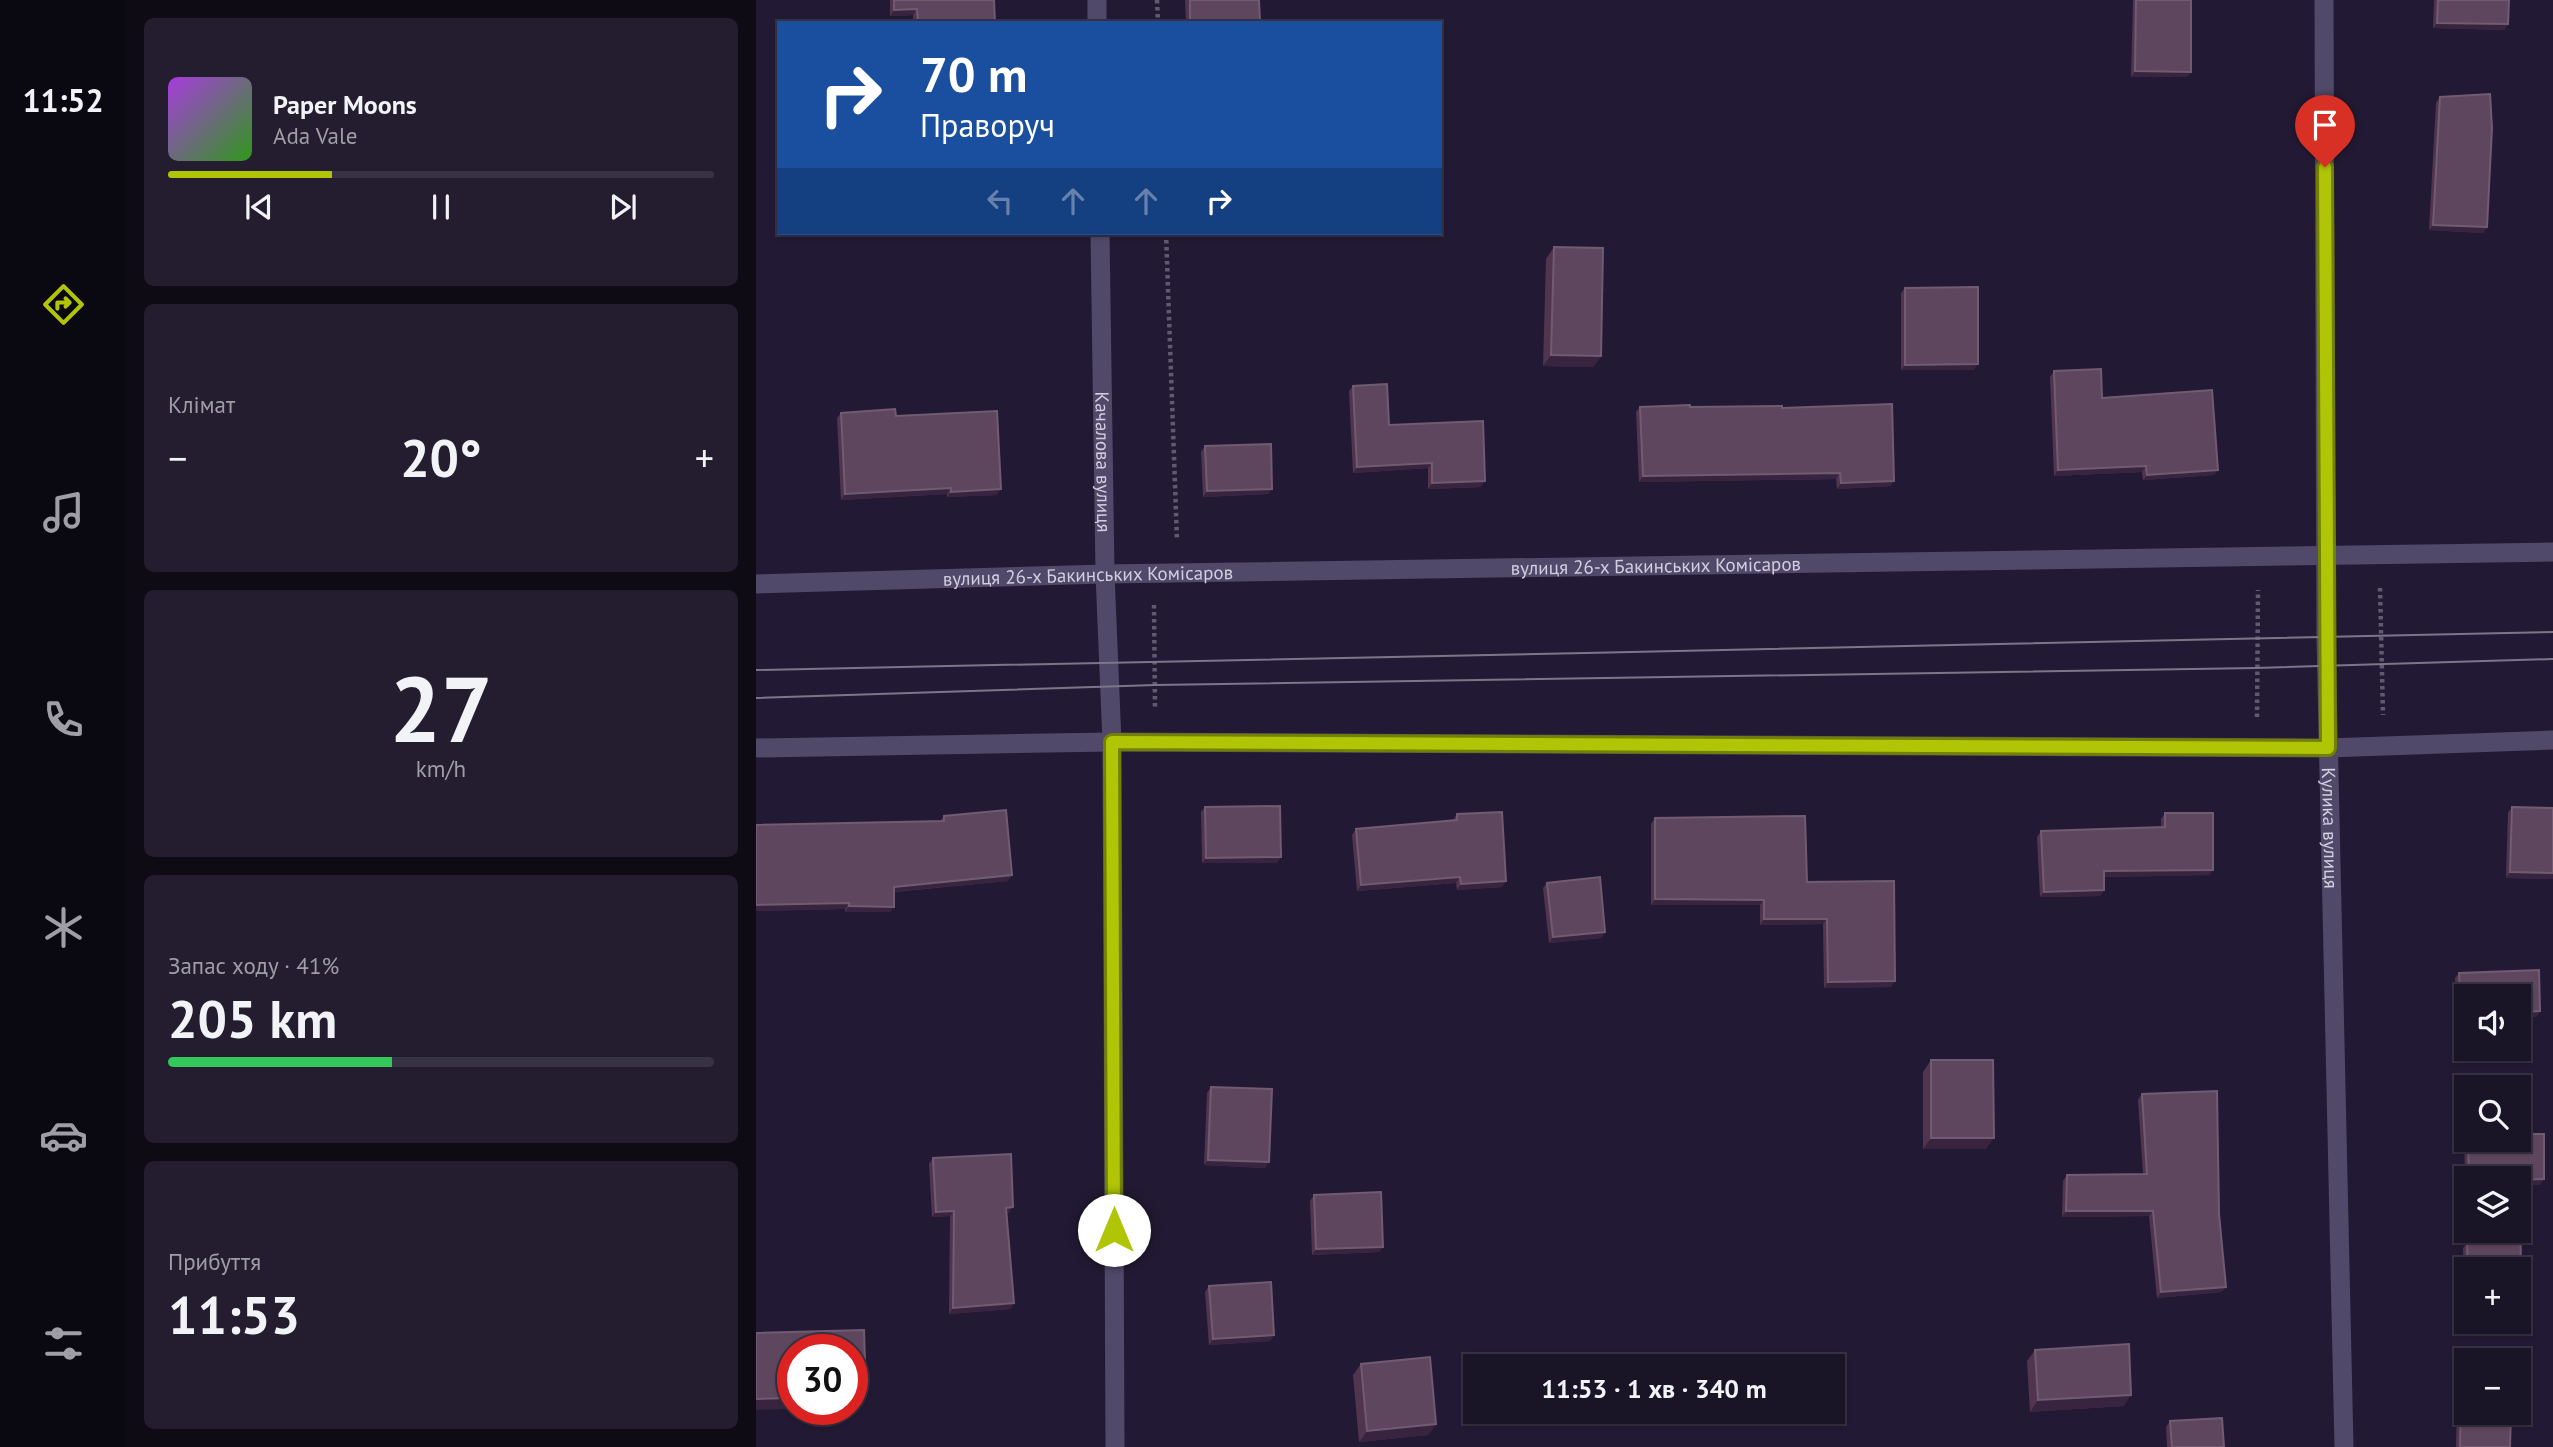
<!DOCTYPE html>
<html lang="uk">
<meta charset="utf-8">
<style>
body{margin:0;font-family:"PT Sans",sans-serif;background:#231d2f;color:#f1f3f6;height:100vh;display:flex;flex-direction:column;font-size:26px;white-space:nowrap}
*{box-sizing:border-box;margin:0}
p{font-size:23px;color:#9f9ea7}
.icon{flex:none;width:38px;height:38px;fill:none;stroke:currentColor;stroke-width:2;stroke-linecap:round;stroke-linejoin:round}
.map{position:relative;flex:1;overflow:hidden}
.drawer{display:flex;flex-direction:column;gap:18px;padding:18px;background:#0e0b15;width:630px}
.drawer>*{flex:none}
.top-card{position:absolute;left:21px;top:21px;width:665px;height:214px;border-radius:0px;box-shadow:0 2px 5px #0004,0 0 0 2px #383344;background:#1a4fa0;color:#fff;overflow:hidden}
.buttons{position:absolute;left:1698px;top:984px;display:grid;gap:14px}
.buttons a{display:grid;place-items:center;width:77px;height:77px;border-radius:0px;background:#1a1427;box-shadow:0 2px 5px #0004,0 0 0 2px #383344;font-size:35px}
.speed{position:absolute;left:21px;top:1334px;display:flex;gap:14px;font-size:35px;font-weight:700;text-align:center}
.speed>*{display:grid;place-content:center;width:91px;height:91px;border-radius:50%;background:#1a1427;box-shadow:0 2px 5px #0004,0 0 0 2px #383344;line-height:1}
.speed .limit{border:10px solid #d22;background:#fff;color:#111}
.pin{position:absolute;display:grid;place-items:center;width:60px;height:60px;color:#fff;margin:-72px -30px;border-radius:50% 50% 50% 0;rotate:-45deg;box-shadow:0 0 7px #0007}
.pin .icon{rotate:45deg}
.me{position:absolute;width:77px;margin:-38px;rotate:0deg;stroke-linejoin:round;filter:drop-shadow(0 0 5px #0008)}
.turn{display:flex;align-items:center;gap:24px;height:147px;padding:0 28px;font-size:32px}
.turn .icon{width:91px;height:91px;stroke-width:2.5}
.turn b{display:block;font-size:49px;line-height:60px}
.lanes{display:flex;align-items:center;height:66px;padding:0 28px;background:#0003;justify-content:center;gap:35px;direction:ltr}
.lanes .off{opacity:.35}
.big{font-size:52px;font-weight:600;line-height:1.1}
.drawer .card{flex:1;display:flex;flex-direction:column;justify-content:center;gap:10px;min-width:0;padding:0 24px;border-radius:10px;background:#231d2f}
.drawer .dial{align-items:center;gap:0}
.dial b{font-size:91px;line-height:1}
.song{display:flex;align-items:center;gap:21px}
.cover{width:84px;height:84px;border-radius:10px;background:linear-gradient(135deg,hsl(280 70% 55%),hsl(110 70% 35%))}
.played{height:7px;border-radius:4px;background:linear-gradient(90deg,#afc506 30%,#383344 30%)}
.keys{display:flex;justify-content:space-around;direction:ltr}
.heat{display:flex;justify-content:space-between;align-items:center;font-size:38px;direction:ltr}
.charge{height:10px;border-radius:5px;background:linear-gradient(90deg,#34c759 41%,#383344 0)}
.trip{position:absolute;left:707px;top:1354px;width:382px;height:70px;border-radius:0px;background:#1a1427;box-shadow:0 2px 5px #0004,0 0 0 2px #383344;font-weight:600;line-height:70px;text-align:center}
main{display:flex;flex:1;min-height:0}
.menu{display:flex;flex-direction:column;width:126px;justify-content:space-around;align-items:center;background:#0a0810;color:#9f9ea7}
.menu .icon{width:49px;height:49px}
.menu .selected{color:#afc506}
.menu b{font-size:32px;color:#f1f3f6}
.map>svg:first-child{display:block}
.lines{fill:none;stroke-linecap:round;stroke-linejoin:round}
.path{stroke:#605970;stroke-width:4.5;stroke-dasharray:3.5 3.5;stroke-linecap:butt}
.minor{stroke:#504969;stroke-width:19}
.tram{stroke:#7c768b;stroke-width:2}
.wall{fill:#51354f}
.shaded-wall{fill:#38243e}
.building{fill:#5f465f;stroke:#715b73;stroke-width:2}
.route-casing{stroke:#728004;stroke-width:18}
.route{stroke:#afc506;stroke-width:12}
.labels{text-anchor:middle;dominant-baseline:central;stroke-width:6;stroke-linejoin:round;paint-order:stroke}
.street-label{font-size:19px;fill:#d3cee0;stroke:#0a0712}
</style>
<main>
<nav class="menu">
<b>11:52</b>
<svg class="icon selected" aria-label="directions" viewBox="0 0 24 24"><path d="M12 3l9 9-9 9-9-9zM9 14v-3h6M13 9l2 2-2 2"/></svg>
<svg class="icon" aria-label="music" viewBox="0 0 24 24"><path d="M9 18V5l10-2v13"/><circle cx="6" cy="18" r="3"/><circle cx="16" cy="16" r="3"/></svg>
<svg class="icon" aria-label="phone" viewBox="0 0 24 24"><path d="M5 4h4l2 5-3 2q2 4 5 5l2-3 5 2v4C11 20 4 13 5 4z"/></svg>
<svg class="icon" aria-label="climate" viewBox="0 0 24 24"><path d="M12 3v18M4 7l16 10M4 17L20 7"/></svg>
<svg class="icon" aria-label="car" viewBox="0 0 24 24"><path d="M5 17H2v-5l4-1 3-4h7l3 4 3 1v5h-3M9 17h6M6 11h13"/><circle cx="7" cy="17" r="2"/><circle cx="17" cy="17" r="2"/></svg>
<svg class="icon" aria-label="filters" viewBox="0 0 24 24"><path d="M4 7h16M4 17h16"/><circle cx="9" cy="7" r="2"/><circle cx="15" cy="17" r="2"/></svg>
</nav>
<section class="drawer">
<div class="card">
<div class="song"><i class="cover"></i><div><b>Paper Moons</b><p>Ada Vale</p></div></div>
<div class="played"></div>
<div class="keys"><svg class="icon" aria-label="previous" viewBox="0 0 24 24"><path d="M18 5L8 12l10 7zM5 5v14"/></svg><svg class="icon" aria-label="pause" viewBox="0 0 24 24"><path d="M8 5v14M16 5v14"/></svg><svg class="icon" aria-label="next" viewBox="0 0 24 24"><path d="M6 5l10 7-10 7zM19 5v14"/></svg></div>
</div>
<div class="card"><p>Клімат</p>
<div class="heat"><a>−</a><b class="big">20°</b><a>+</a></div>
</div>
<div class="card dial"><b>27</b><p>km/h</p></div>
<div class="card"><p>Запас ходу · 41%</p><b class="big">205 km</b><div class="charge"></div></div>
<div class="card"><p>Прибуття</p><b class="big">11:53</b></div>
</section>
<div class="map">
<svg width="1797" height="1447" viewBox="0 0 1797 1447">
<rect width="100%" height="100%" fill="#221a34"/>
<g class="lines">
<g class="path">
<path d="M401,0l1,23"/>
<path d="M410,233l11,307"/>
<path d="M1624,588l3,127"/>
<path d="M398,605l1,104"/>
<path d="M1501,717l1,-127"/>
</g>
<g class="minor">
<path d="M341,0v23"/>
<path id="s1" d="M1568,0l2,639 18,808"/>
<path id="s2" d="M344,233l5,341 7,168 3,705"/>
<path id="s3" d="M0,584l349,-10 1448,-22"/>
<path d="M0,748l356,-6 1216,6 225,-8"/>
</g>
<g class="tram">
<path d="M0,670c599,-16 1198,-20 1797,-38"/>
<path d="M0,698l399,-13 1101,-17 297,-9"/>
</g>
</g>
<g class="wall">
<path d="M134,0h104l1,23h-82v-8l-23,1z"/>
<path d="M429,0h74l1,23h-74z"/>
<path d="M1377,0h58l-4,77h-56z"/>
<path d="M1678,0h75l-1,24 -4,6 -71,-2z"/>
<path d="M1684,97l47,130 -4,6 -54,-3 7,-127z"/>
<path d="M798,247l47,109 -8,11 -50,-1 3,-107z"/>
<path d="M1149,288l69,82h-73v-77z"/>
<path d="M1298,371l48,27 112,77 -71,5 -1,-8 -88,4 -4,-99z"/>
<path d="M597,386l36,39 92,62 -53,2v-21l-75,5 -4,-82z"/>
<path d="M884,407l142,1 109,78 -54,3 -1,-10 -197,3 -3,-70z"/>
<path d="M85,413l55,3 101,79 -50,2v-3l-106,6 -4,-82z"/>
<path d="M449,446l67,43 -4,5 -65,3 -2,-45z"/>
<path d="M449,807l72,56h-75l-1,-51z"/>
<path d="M1756,807l41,1v71l-47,-1 2,-65z"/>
<path d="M1409,813l48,57 -4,5 -105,2v13l-4,6 -60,1 -3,-60 4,-6 120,-4v-8z"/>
<path d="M701,814l45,73 -45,3 -1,-7 -99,8 -5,-56 4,-6 97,-9z"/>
<path d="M188,816l64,65 -114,11 -4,20h-45v-3l-89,2v-86l184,-4z"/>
<path d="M899,818l152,64 84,105 -67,1 -1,-64 -63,1v-20h-109v-81z"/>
<path d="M791,883l58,49 -4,6 -52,5 -6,-55z"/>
<path d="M1783,970l1,41 -4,6 -18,1v-22h-52v23h-9l-2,-41 4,-5z"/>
<path d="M1175,1060l55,89h-63v-77z"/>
<path d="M455,1087l54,81 -61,-3 3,-72z"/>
<path d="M1386,1094l77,120 3,78 -65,6 -8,-82 -87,1 1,-36 4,-6 76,-1 -5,-74z"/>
<path d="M1710,1139h52l22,46h-19v95l-3,4v-15h-52v17l-2,1 -1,-39 4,-5v-13h51v-52h-52v20l-2,-57z"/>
<path d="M177,1158l76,55h-2l7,90 -4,6 -61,5 1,-98 -18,1 -3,-53z"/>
<path d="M558,1195l69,52 -4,5 -67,3 -2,-54z"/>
<path d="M453,1286l65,49 -4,6 -61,4 -4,-53z"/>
<path d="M1279,1350l89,56 -94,6 -3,-51z"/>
<path d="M605,1364l75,60 -8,11 -69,7 -6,-67z"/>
<path d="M1705,1396l49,51h-54l1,-45z"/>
<path d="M1414,1421l54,26h-57l-1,-20z"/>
</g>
<g class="shaded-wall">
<path d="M161,9l-4,6 -23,1 4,-6z"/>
<path d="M1681,23l71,1 -4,6 -71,-2z"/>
<path d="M1379,71l56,1 -4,5h-56z"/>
<path d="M1677,225l54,2 -4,6 -54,-3z"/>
<path d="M795,355l50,1 -8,11 -50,-1z"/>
<path d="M1222,364l-4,6h-73l4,-5z"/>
<path d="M676,463l-4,5 -75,5 4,-6z"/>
<path d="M1390,466l-4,6 -88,4 4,-6z"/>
<path d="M1462,470l-4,5 -71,5 4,-5z"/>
<path d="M1084,473l-4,6 -197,3 4,-6z"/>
<path d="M729,481l-4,6 -53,2 4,-6z"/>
<path d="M1138,481l-3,5 -54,3 4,-6z"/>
<path d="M195,488l-4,6 -106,6 4,-6z"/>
<path d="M245,489l-4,6 -50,2 4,-5z"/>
<path d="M516,489l-4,5 -65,3 4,-6z"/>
<path d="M525,857l-4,6h-75l4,-5z"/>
<path d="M1457,870l-4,5 -109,2 4,-6z"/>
<path d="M1754,872l43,1v6l-47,-1z"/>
<path d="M256,875l-4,6 -118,11 4,-5z"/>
<path d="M704,877l-4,6 -99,8 4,-6z"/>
<path d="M750,881l-4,6 -45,3 4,-6z"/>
<path d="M1348,890l-4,6 -60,1 4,-5z"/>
<path d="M899,899l109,1 -4,5h-109z"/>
<path d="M93,903l-4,6 -89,2v-6z"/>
<path d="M93,906l45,1 -4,5h-45z"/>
<path d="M1008,919h63l-4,5 -63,1z"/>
<path d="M849,932l-4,6 -52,5 4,-6z"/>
<path d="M1139,981l-4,6 -67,1 4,-6z"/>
<path d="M1784,1011l-4,6 -18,1v-6z"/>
<path d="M1705,1014h5v5h-9z"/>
<path d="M1175,1138h63l-8,11h-63z"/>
<path d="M452,1160l61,2 -4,6 -61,-3z"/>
<path d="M1788,1179l-4,6 -22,1 2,-6z"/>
<path d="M257,1207l-4,6h-7l4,-5z"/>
<path d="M198,1211l-4,5 -18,1 4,-5z"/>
<path d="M1310,1211h87l-4,5 -87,1z"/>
<path d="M627,1247l-4,5 -67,3 4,-6z"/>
<path d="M1470,1287l-4,5 -65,6 4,-6z"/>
<path d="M258,1303l-4,6 -61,5 4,-6z"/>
<path d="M518,1335l-4,6 -61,4 4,-6z"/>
<path d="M1375,1395l-7,11 -94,6 8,-12z"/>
<path d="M96,1396h14l-7,11h-7z"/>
<path d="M37,1398v11l-37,1v-11z"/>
<path d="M680,1424l-8,11 -69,7 8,-11z"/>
</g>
<g class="building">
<path d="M138,0h100l1,23h-77l-1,-14 -23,1z"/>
<path d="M434,0h69l1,23h-61v-2h-9z"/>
<path d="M1380,0h55v72l-56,-1z"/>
<path d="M1682,0h71l-1,24 -71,-1z"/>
<path d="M1734,94l2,34 -5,99 -54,-2 7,-128z"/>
<path d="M798,247l49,1 -2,108 -50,-1z"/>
<path d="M1222,287v77l-73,1v-77z"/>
<path d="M1345,369l1,29 110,-8 6,80 -71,5 -1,-9 -88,4 -4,-99z"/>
<path d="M631,384l2,41 94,-4 2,60 -53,2v-20l-75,4 -4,-81z"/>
<path d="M1136,404l2,77 -53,2 -1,-10 -197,3 -3,-69 50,-2v2l92,-1v2z"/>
<path d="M139,409l1,7 101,-5 4,78 -50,3v-4l-106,6 -4,-81z"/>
<path d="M515,444l1,45 -65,2 -2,-45z"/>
<path d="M524,806l1,51 -75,1 -1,-51z"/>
<path d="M1756,807l41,1v65l-43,-1z"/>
<path d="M250,810l6,65 -118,12v20l-45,-1v-3l-93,2v-80l188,-4v-5z"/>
<path d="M746,812l4,69 -45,3 -1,-7 -99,8 -5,-56 101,-9v-6z"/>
<path d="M1409,813h48v57l-109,1v19l-60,2 -3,-61 124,-4z"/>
<path d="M1049,816l2,66 87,-1 1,100 -67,1 -1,-63h-63v-19l-109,-1v-81z"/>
<path d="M844,877l5,55 -52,5 -6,-54z"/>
<path d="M1783,970l1,41 -22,1v-16h-52v18h-5l-2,-41z"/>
<path d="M1175,1060h62l1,78h-63z"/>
<path d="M455,1087l61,2 -3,73 -61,-2z"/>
<path d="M1461,1091l2,123 7,73 -65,5 -8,-81h-87l1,-36 80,-1 -5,-80z"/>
<path d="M1762,1134h26v45l-24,1 1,100h-3v-11h-50l-1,-26h4v-13h47v-52h-49l-1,-39h50z"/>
<path d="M255,1154l2,53 -7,1 8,95 -61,5 1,-97 -18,1 -3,-54z"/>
<path d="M625,1192l2,55 -67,2 -2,-54z"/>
<path d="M515,1282l3,53 -61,4 -4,-53z"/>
<path d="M108,1330l2,66h-14v-47h-59v49l-37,1v-66z"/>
<path d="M1373,1344l2,51 -93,5 -3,-50z"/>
<path d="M674,1357l6,67 -69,7 -6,-67z"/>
<path d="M1705,1396h5v16h45l-1,35h-50z"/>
<path d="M1466,1418l2,29h-52l-2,-26z"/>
</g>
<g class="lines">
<g class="route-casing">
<path id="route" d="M358,1230l-2,-488 1216,6 -3,-581"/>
</g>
<use href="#route" class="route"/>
</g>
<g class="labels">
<g class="street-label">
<text stroke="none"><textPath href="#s2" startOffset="229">Качалова вулиця</textPath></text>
<text stroke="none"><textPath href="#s3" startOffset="900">вулиця 26-х Бакинських Комісаров</textPath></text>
<text stroke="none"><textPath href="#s3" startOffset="332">вулиця 26-х Бакинських Комісаров</textPath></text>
<text stroke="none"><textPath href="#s1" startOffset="828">Кулика вулиця</textPath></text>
</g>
</g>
</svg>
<div class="buttons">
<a><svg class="icon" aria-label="sound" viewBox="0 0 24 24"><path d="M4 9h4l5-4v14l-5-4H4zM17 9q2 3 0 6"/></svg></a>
<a><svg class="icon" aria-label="search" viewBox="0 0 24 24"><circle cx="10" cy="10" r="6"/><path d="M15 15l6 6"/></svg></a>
<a><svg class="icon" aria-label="layers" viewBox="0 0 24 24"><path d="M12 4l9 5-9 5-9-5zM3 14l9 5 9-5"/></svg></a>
<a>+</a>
<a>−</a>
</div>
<div class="speed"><div class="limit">30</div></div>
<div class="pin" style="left:1569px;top:167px;background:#d93025"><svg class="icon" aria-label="arrive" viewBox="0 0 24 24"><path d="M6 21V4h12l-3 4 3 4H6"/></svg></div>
<svg class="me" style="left:358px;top:1230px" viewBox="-20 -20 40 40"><circle r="19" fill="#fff"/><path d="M0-13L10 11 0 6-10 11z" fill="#afc506"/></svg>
<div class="trip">11:53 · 1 хв · 340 m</div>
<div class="top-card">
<div class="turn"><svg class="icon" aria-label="right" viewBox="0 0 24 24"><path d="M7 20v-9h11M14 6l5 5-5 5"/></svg><div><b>70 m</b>Праворуч</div></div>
<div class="lanes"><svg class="icon off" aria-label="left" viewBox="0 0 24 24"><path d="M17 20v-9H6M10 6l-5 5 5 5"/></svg><svg class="icon off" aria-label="ahead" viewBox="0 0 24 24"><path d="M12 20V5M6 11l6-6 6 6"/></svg><svg class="icon off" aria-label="ahead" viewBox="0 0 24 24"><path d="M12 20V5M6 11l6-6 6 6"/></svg><svg class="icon" aria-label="right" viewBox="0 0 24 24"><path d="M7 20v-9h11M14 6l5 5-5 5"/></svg></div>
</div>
</div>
</main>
